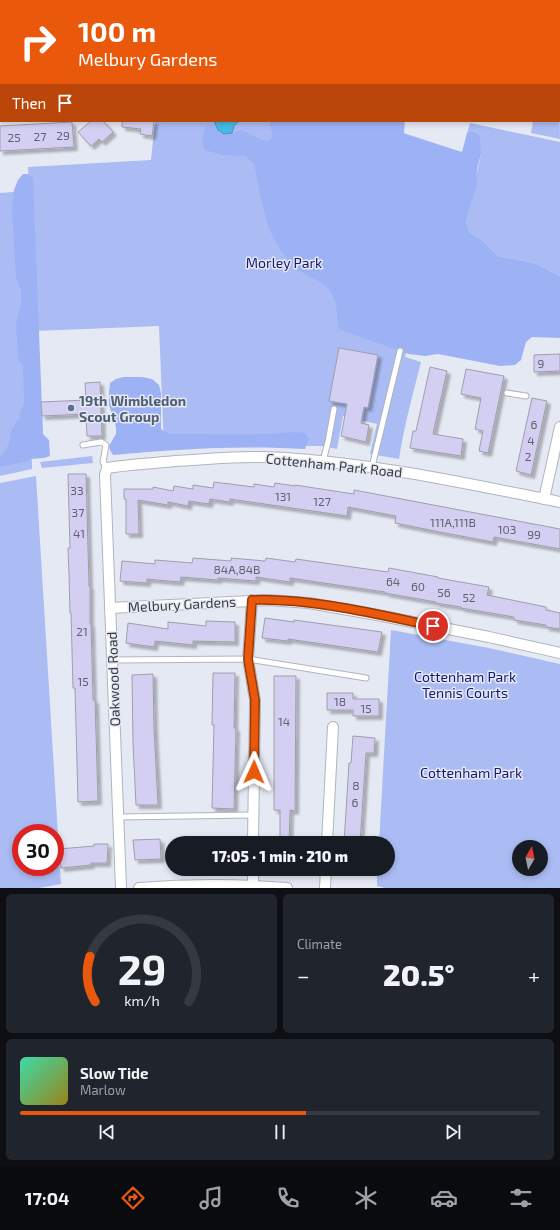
<!DOCTYPE html>
<meta charset="utf-8">
<style>
body{margin:0;font-family:"Exo 2",sans-serif;background:#20242c;color:#f1f3f6;height:100vh;display:flex;flex-direction:column;font-size:15px;white-space:nowrap}
*{box-sizing:border-box;margin:0}
p{font-size:13px;color:#9ea1a6}
.icon{flex:none;width:22px;height:22px;fill:none;stroke:currentColor;stroke-width:2;stroke-linecap:round;stroke-linejoin:round}
.map{position:relative;height:888px;overflow:hidden}
.drawer{display:flex;flex-direction:column;gap:6px;padding:6px;background:#0d0f14;flex:1}
.drawer>*{flex:none}
.hud{position:absolute;left:0px;top:0px;width:560px;height:122px;box-shadow:0 2px 6px #0003;background:#ea580c;color:#fff;overflow:hidden}
.needle{width:26px;rotate:9deg}
.tools{position:absolute;left:512px;top:840px;display:grid;gap:8px}
.tools a{display:grid;place-items:center;width:36px;height:36px;border-radius:50%;background:#171b24;box-shadow:0 2px 6px #0003;font-size:20px}
.speed{position:absolute;left:12px;top:824px;display:flex;gap:8px;font-size:20px;font-weight:700;text-align:center}
.speed>*{display:grid;place-content:center;width:52px;height:52px;border-radius:50%;background:#171b24;box-shadow:0 2px 6px #0003;line-height:1}
.speed .limit{border:6px solid #d22;background:#fff;color:#111}
.pin{position:absolute;display:grid;place-items:center;width:34px;height:34px;color:#fff;margin:-17px;border:2px solid #fff;border-radius:50%;box-shadow:0 1px 4px #0007}
.me{position:absolute;width:44px;margin:-22px;rotate:1deg;stroke-linejoin:round;filter:drop-shadow(0 0 3px #0008)}
.turn{display:flex;align-items:center;gap:14px;height:84px;padding:0 12px;font-size:18px}
.turn .icon{width:52px;height:52px;stroke-width:2.5}
.turn b{display:block;font-size:28px;line-height:34px}
.then{display:flex;align-items:center;height:38px;padding:0 12px;background:#0003;gap:8px;font-size:15px}
.big{font-size:30px;font-weight:800;line-height:1.1}
.drawer .tile{flex:1;display:flex;flex-direction:column;justify-content:center;gap:6px;min-width:0;padding:0 14px;border-radius:6px;background:#20242c}
.drawer .dial{align-items:center;gap:0}
.dial svg{height:104px;overflow:visible;fill:none;stroke:#363941;stroke-width:7;stroke-linecap:round;text-anchor:middle}
.dial text{fill:#f1f3f6;stroke:none}
.song{display:flex;align-items:center;gap:12px}
.cover{width:48px;height:48px;border-radius:6px;background:linear-gradient(135deg,hsl(160 70% 55%),hsl(50 70% 35%))}
.played{height:4px;border-radius:2px;background:linear-gradient(90deg,#ea580c 55%,#363941 55%)}
.keys{display:flex;justify-content:space-around;direction:ltr}
.heat{display:flex;justify-content:space-between;align-items:center;font-size:22px;direction:ltr}
.drawer .tiles{flex:1;display:grid;gap:6px;grid-template-columns:1fr 1fr}
.tile:last-child{grid-column:span 2}
.trip{position:absolute;left:165px;top:836px;width:230px;height:40px;border-radius:20px;background:#171b24;box-shadow:0 2px 6px #0003;font-weight:800;line-height:40px;text-align:center}
.tab-bar{display:flex;height:64px;justify-content:space-around;align-items:center;background:#090b0e;color:#9ea1a6}
.tab-bar .icon{width:28px;height:28px}
.tab-bar .on{color:#ea580c}
.tab-bar b{font-size:18px;color:#f1f3f6}
.map>svg:first-child{display:block}
.green{fill:#aabcf3;fill-rule:evenodd}
.forest{fill:#9db2f5}
.water{fill:#47baec;stroke:#4394b8}
.building{fill:#d3cff3;stroke:#9f9ea8;filter:url(#shadow)}
.lines{fill:none;stroke-linecap:round;stroke-linejoin:round}
.service-casing{stroke:#b1b4be;stroke-width:7}
.minor-casing{stroke:#b1b4be;stroke-width:12}
.service{stroke:#fff;stroke-width:5}
.minor{stroke:#fff;stroke-width:10}
.route-casing{stroke:#983908;stroke-width:10}
.route{stroke:#ea580c;stroke-width:7}
.service-dot{fill:#5c6f8a;stroke:#e5e9f4;stroke-width:1.5}
.labels{text-anchor:middle;dominant-baseline:central;stroke-width:3;stroke-linejoin:round;paint-order:stroke}
.number-label{font-size:12px;fill:#61616d}
.park-label{font-size:14px;fill:#151775;stroke:#e5e9f4}
.service-label{font-size:14px;font-weight:bold;fill:#4e5e75;stroke:#e5e9f4;text-anchor:start}
.street-label{font-size:14px;fill:#3b3c40;stroke:#e5e9f4}
</style>
<div class="map">
<svg width="560" height="888" viewBox="0 0 560 888">
<defs>
<filter id="shadow"><feDropShadow dx="3.5" dy="3.5" stdDeviation="1" flood-color="#0004"/></filter>
</defs>
<rect width="100%" height="100%" fill="#e5e9f4"/>
<g class="green">
<path d="M559,90l1,49 -29,-6 2,-12h26z"/>
<path d="M155,121h250l-1,12 54,18 -53,206 16,5c-8,32 -17,64 -22,97l-29,-5 7,-30 -34,-8 -6,33 -14,-3h-45l-114,2 -5,-122 -124,5 -7,-164 123,-7z"/>
<path d="M470,123l90,19v134l-25,-13 -37,-7 -16,-16 -12,-7 -4,-10 15,-69 -10,-23 -4,2z"/>
<path d="M26,191l6,278 -32,7v-283z"/>
<path d="M92,456l1,7 -51,5 -2,-6z"/>
<path d="M36,476l25,408 -22,4h-39v-405zM21,833h34v34h-34z"/>
<path d="M391,630l98,18 71,16v224h-175l-8,-2v-17h11v-26h-9zM519,847h22v22h-22z"/>
</g>
<g class="forest">
<path d="M72,0h118l-118,1z"/>
<path d="M270,121h134v13l58,18 5,-19 4,-2 7,3 2,5 1,15 -4,15 -1,19 -6,18 -4,17 4,10 12,7 16,16 37,7 25,13v62l-28,-1 -6,5 -5,18 -6,5 -15,1 -62,-12 -13,2 -16,-2 -71,-25 -2,-26 -7,-14 -12,-9 -18,-9 -18,-20 -12,-22 -7,-26 -8,-39 -9,-8 -23,-1 -17,-5c-4,-9 -3,-16 2,-24l6,-1 6,7 7,3 16,-5 19,10 8,1 4,-5 -3,-10z"/>
<path d="M23,174h5l5,4 10,256 6,6 1,16 -6,2 -14,1 -1,2 -29,6v-9l9,-14 2,-13 8,-13 5,-16 -1,-36 -5,-6 -2,-36 5,-20v-14l-5,-13 -4,-66 2,-21 4,-10z"/>
<path d="M123,377h19l10,2 7,6 2,8v36l8,5c32,0 64,1 96,0 12,0 29,-3 40,-1l4,6 -4,10c-65,-4 -127,0 -192,6l-3,-5 -1,-4 7,-12v-7l-7,-22v-13l1,-9 6,-4z"/>
</g>
<path class="water" d="M214,121h25l-5,5 -2,7 -8,1 -6,-4z"/>
<g class="building">
<path d="M91,121h12l10,11 -11,10 -3,-3 -8,7 -13,-14z"/>
<path d="M122,121h32l-2,15 -12,-2 1,-5 -19,-2z"/>
<path d="M72,122l2,25 -74,4v-25z"/>
<path d="M339,348l39,7 -10,53 -4,-1 -3,16 8,2 -3,17 -25,-6 6,-32 -18,-3z"/>
<path d="M560,354v17l-26,1v-17z"/>
<path d="M430,367l17,4 -14,63 30,5 -2,17 -51,-8 3,-17h3z"/>
<path d="M466,369l38,7 -16,77 -9,-2 4,-20 -8,-2 6,-31 -20,-4z"/>
<path d="M100,382l2,54h-15l-1,-22 -44,2 -1,-14 45,-2 -1,-17z"/>
<path d="M532,398l15,3 -16,74 -15,-4z"/>
<path d="M68,474h18l3,112h1v38h1l2,76h2l3,101 -20,1 -3,-114h-2l-2,-75h-1l-1,-39 -1,-26h2z"/>
<path d="M214,482l40,5v-3l20,3 1,-4 20,3v-1l59,9v-4l206,39v20l-66,-12 -1,5 -48,-9 -50,-10 1,-7 -48,-9 -1,9 -117,-17v3l-20,-3 -1,5 -20,-3 -1,5 -20,-4v3l-30,-5 1,34h-13v-35h-2v-10h29v-2l20,4 1,-5 19,3v-4l20,3z"/>
<path d="M193,558l38,3v-3l34,3 1,-3 29,4 1,-3 92,13 1,-4 49,9v1l51,9 -2,8 59,12v3l14,3v16l-14,-2v-2l-32,-5v-3l-53,-9v-1l-25,-4v-1l-51,-9v-1l-95,-14v4l-34,-5v4l-38,-3v2l-37,-3 -1,5 -33,-3v4l-27,-2 2,-20 33,3v-4l37,3z"/>
<path d="M265,618l29,4v-2l88,12 -4,20 -90,-13v2l-26,-3z"/>
<path d="M206,621l29,1v20l-42,-1v4l-38,-4 -1,6 -28,-4 2,-20 40,6v-7l38,4z"/>
<path d="M213,673h22l-1,55h2l-2,81 -22,-1 2,-83h-2z"/>
<path d="M153,674l1,55 4,76h-22l-3,-62 -1,-68z"/>
<path d="M274,676h22l-1,135 -5,-1 -1,33h-9v-33h-6z"/>
<path d="M327,693h26v6h26v17h-26v-6h-26z"/>
<path d="M353,736l22,2 -1,15h-8l-6,90h-16l5,-80h2z"/>
<path d="M160,839l1,20 -26,1 -2,-20z"/>
<path d="M94,844h14l-1,19h-16v2l-30,3 -2,-19 35,-3z"/>
</g>
<g class="lines">
<g class="service-casing">
<g id="service">
<path d="M507,393l19,3"/>
<path d="M83,445l18,-3 5,3 -3,17 4,6"/>
<path d="M323,461l5,-19 6,-33"/>
<path d="M372,467l28,-116"/>
<path d="M112,660l136,-1 118,19"/>
<path d="M118,817l135,-2"/>
</g>
</g>
<g class="minor-casing">
<g id="minor">
<path d="M493,1l1,-1"/>
<path d="M0,109h1"/>
<path d="M544,499l16,-72"/>
<path d="M252,600l-4,59 7,41 -2,143"/>
<path d="M110,608l159,-8 40,3 68,12 112,22 71,16"/>
<path d="M327,843l6,-116"/>
<path d="M253,869v16"/>
<path d="M121,888l-16,-413 2,-7c19,-3 39,-4 58,-6 40,-3 80,-7 120,-4 94,6 184,26 275,44"/>
<path d="M139,888c49,-4 98,-4 148,0"/>
<path d="M325,888l1,-19"/>
</g>
</g>
<use href="#service" class="service"/>
<use href="#minor" class="minor"/>
</g>
<g class="lines">
<g class="route-casing">
<path id="route" d="M254,772l1,-72 -7,-41 4,-59c58,-2 124,14 181,26"/>
</g>
<use href="#route" class="route"/>
</g>
<circle class="service-dot" cx="71" cy="408" r="4"/>
<g class="labels">
<g class="number-label">
<text x="63" y="135">29</text>
<text x="40" y="136">27</text>
<text x="14" y="137">25</text>
<text x="541" y="363">9</text>
<text x="534" y="424">6</text>
<text x="531" y="440">4</text>
<text x="528" y="456">2</text>
<text x="77" y="490">33</text>
<text x="283" y="496">131</text>
<text x="322" y="501">127</text>
<text x="78" y="512">37</text>
<text x="453" y="522">111A,111B</text>
<text x="507" y="529">103</text>
<text x="79" y="533">41</text>
<text x="534" y="534">99</text>
<text x="237" y="569">84A,84B</text>
<text x="393" y="581">64</text>
<text x="418" y="586">60</text>
<text x="444" y="592">56</text>
<text x="469" y="597">52</text>
<text x="82" y="631">21</text>
<text x="83" y="681">15</text>
<text x="340" y="701">18</text>
<text x="366" y="708">15</text>
<text x="284" y="721">14</text>
<text x="356" y="785">8</text>
<text x="355" y="802">6</text>
</g>
<g class="park-label">
<text x="284" y="262">Morley Park</text>
<text x="465" y="676">Cottenham Park<tspan x="465" dy="16">Tennis Courts</tspan></text>
<text x="471" y="772">Cottenham Park</text>
</g>
<g class="service-label">
<text x="79" y="400">19th Wimbledon<tspan x="79" dy="16">Scout Group</tspan></text>
</g>
<g class="street-label">
<text transform="translate(334 465) rotate(6)">Cottenham Park Road</text>
<text transform="translate(182 604) rotate(-3)">Melbury Gardens</text>
<text transform="translate(113 679) rotate(-92)">Oakwood Road</text>
</g>
</g>
</svg>
<div class="tools">
<a><svg class="needle" viewBox="-14 -14 28 28"><path d="M0-13l5 13h-10z" fill="#e53935"/><path d="M0 13l5-13h-10z" fill="#9ea1a6"/></svg></a>
</div>
<div class="speed"><div class="limit">30</div></div>
<div class="pin" style="left:433px;top:626px;background:#d93025"><svg class="icon" aria-label="arrive" viewBox="0 0 24 24"><path d="M6 21V4h12l-3 4 3 4H6"/></svg></div>
<svg class="me" style="left:254px;top:772px" viewBox="-20 -20 40 40"><path d="M0-17L14 15 0 8-14 15z" fill="#ea580c" stroke="#fff" stroke-width="4"/></svg>
<div class="trip">17:05 · 1 min · 210 m</div>
<div class="hud">
<div class="turn"><svg class="icon" aria-label="right" viewBox="0 0 24 24"><path d="M7 20v-9h11M14 6l5 5-5 5"/></svg><div><b>100 m</b>Melbury Gardens</div></div>
<div class="then">Then<svg class="icon" aria-label="arrive" viewBox="0 0 24 24"><path d="M6 21V4h12l-3 4 3 4H6"/></svg></div>
</div>
</div>
<section class="drawer">
<div class="tiles">
<div class="tile dial"><svg viewBox="0 0 100 80">
<path d="M14 69A42 42 0 1 1 86 69"/>
<path d="M14 69A42 42 0 0 1 10 34" stroke="#ea580c"/>
<text x="50" y="56" font-size="32" font-weight="700">29</text>
<text x="50" y="72" font-size="11">km/h</text>
</svg></div>
<div class="tile"><p>Climate</p>
<div class="heat"><a>−</a><b class="big">20.5°</b><a>+</a></div>
</div>
<div class="tile">
<div class="song"><i class="cover"></i><div><b>Slow Tide</b><p>Marlow</p></div></div>
<div class="played"></div>
<div class="keys"><svg class="icon" aria-label="previous" viewBox="0 0 24 24"><path d="M18 5L8 12l10 7zM5 5v14"/></svg><svg class="icon" aria-label="pause" viewBox="0 0 24 24"><path d="M8 5v14M16 5v14"/></svg><svg class="icon" aria-label="next" viewBox="0 0 24 24"><path d="M6 5l10 7-10 7zM19 5v14"/></svg></div>
</div>
</div>
</section>
<nav class="tab-bar">
<b>17:04</b>
<svg class="icon on" aria-label="directions" viewBox="0 0 24 24"><path d="M12 3l9 9-9 9-9-9zM9 14v-3h6M13 9l2 2-2 2"/></svg>
<svg class="icon" aria-label="music" viewBox="0 0 24 24"><path d="M9 18V5l10-2v13"/><circle cx="6" cy="18" r="3"/><circle cx="16" cy="16" r="3"/></svg>
<svg class="icon" aria-label="phone" viewBox="0 0 24 24"><path d="M5 4h4l2 5-3 2q2 4 5 5l2-3 5 2v4C11 20 4 13 5 4z"/></svg>
<svg class="icon" aria-label="climate" viewBox="0 0 24 24"><path d="M12 3v18M4 7l16 10M4 17L20 7"/></svg>
<svg class="icon" aria-label="car" viewBox="0 0 24 24"><path d="M5 17H2v-5l4-1 3-4h7l3 4 3 1v5h-3M9 17h6M6 11h13"/><circle cx="7" cy="17" r="2"/><circle cx="17" cy="17" r="2"/></svg>
<svg class="icon" aria-label="filters" viewBox="0 0 24 24"><path d="M4 7h16M4 17h16"/><circle cx="9" cy="7" r="2"/><circle cx="15" cy="17" r="2"/></svg>
</nav>
